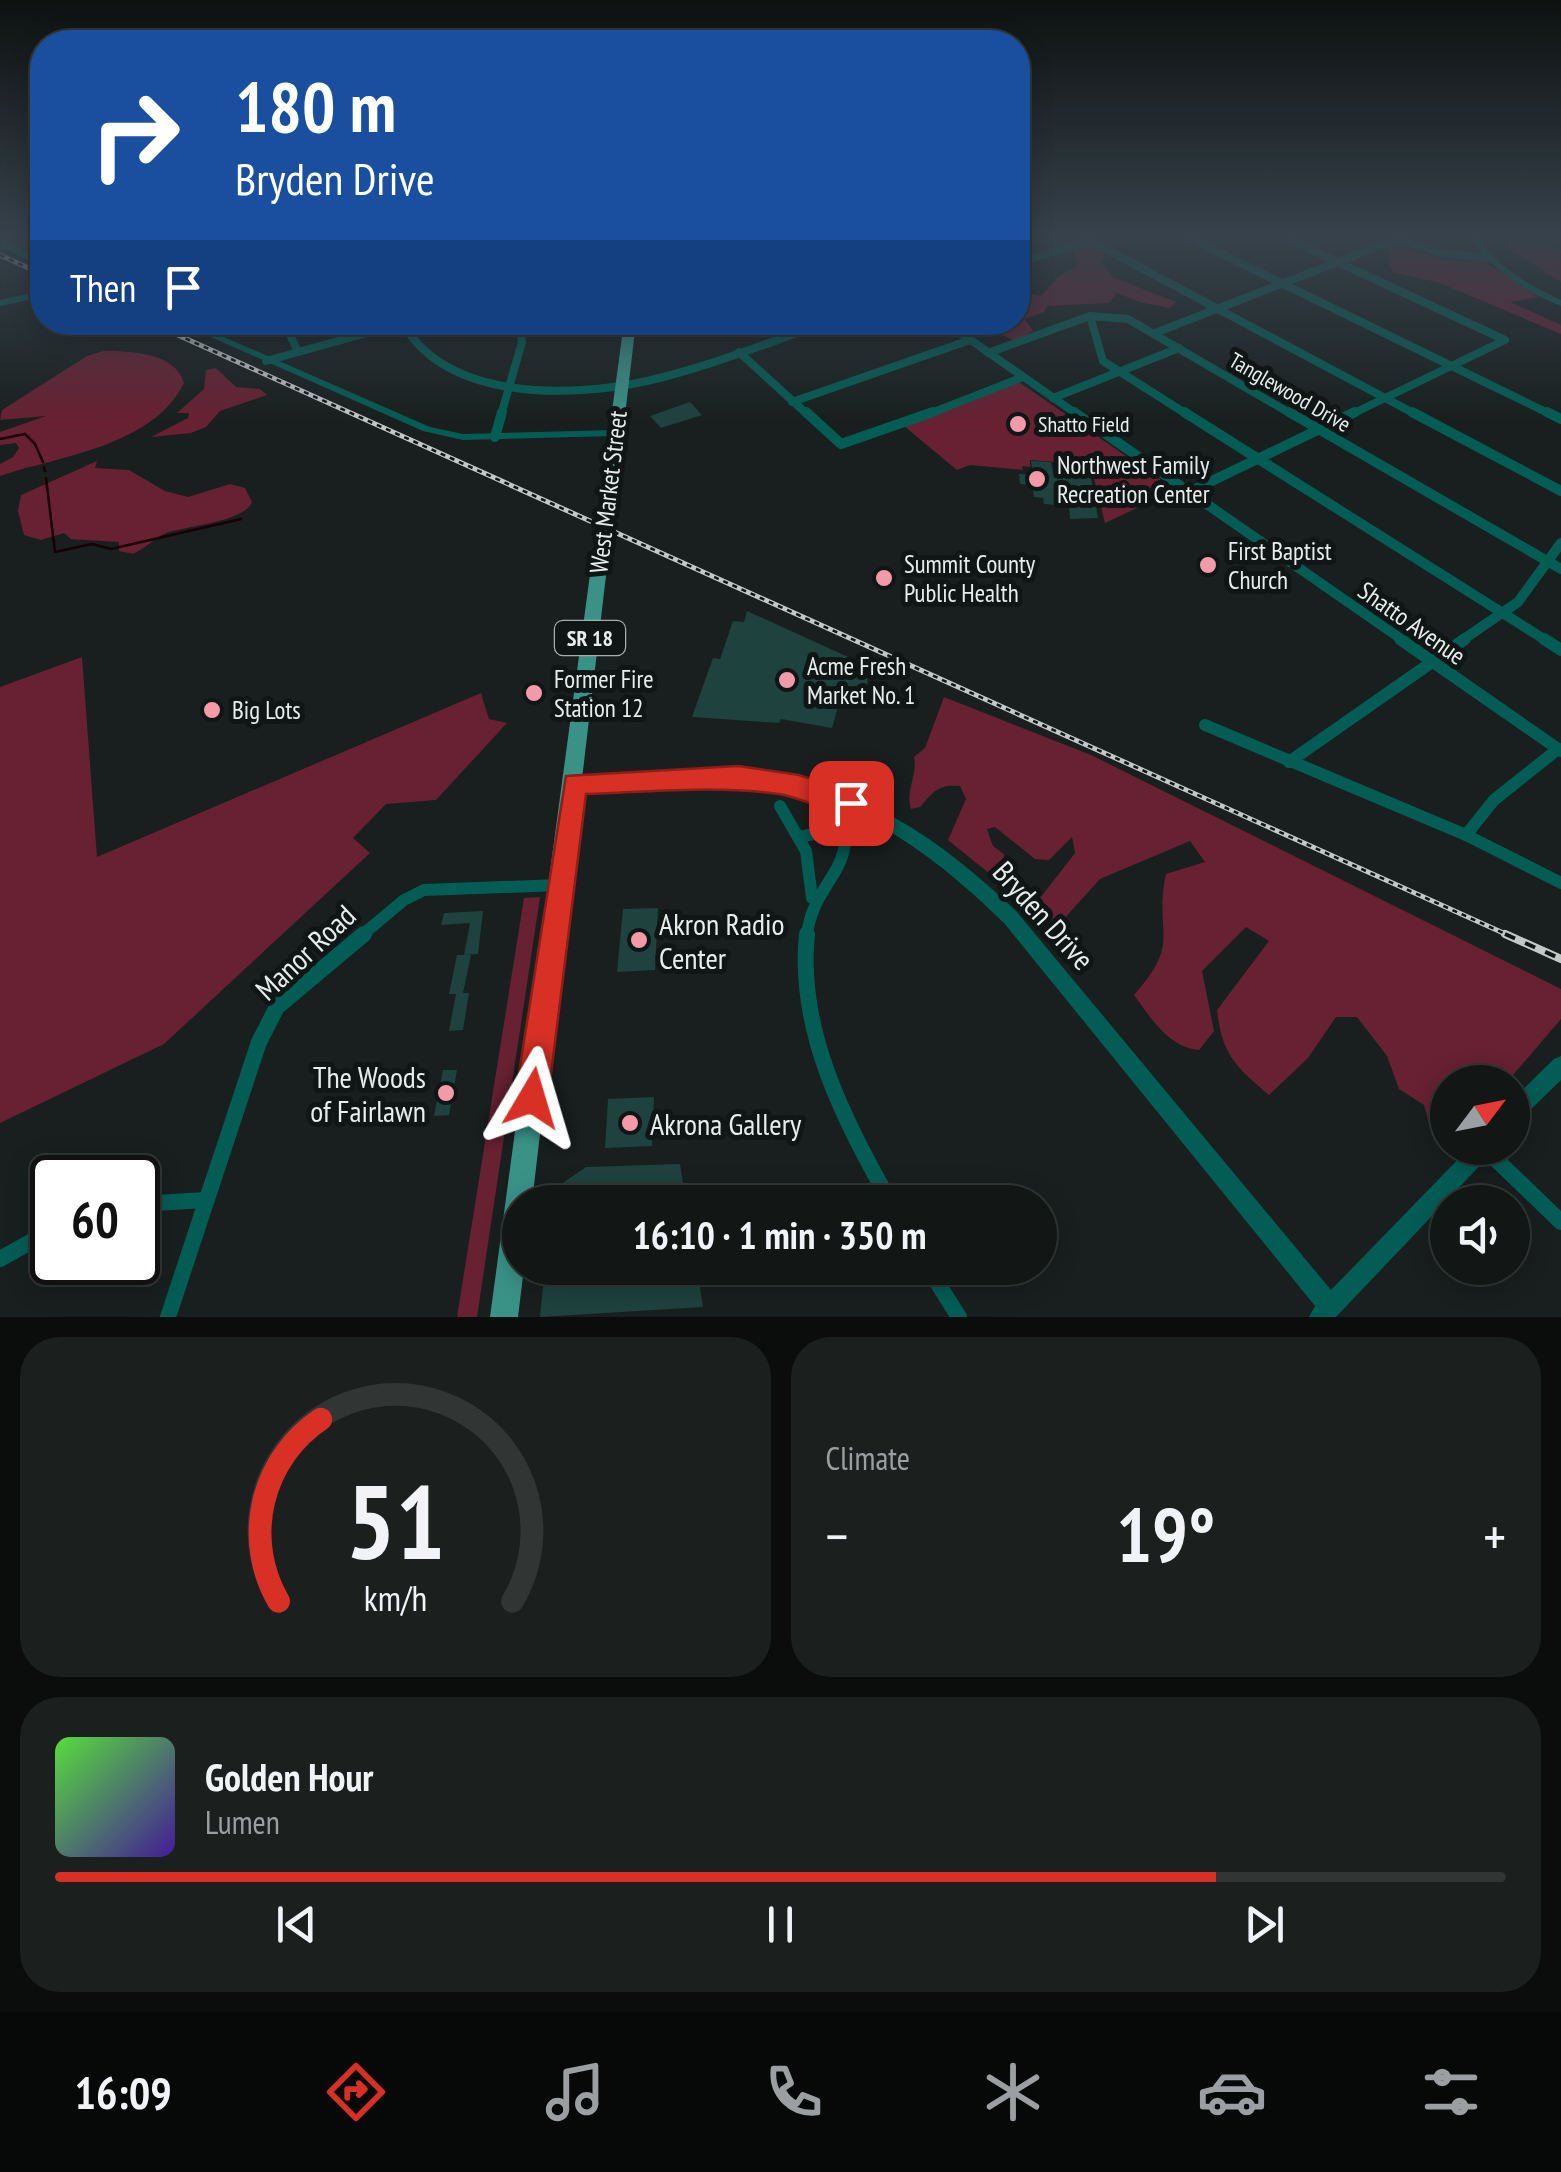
<!DOCTYPE html>
<meta charset="utf-8">
<style>
body{margin:0;font-family:"PT Sans Narrow",sans-serif;background:#1b201f;color:#f1f3f6;height:100vh;display:flex;flex-direction:column;font-size:38px;white-space:nowrap}
*{box-sizing:border-box;margin:0}
p{font-size:32px;color:#9c9fa1}
.icon{flex:none;width:55px;height:55px;fill:none;stroke:currentColor;stroke-width:2;stroke-linecap:round;stroke-linejoin:round}
.map{position:relative;height:1317px;overflow:hidden}
.details{display:flex;flex-direction:column;gap:20px;padding:20px;background:#0a0d0c;flex:1}
.details>*{flex:none}
.top-card{position:absolute;left:30px;top:30px;width:1000px;height:305px;border-radius:40px;box-shadow:0 5px 25px #0003,0 0 0 2px #313635;background:#1a4fa0;color:#fff;overflow:hidden}
.needle{width:65px;rotate:58deg}
.tools{position:absolute;left:1430px;top:1065px;display:grid;gap:20px}
.tools a{display:grid;place-items:center;width:100px;height:100px;border-radius:50%;background:#121716;box-shadow:0 5px 25px #0003,0 0 0 2px #313635;font-size:50px}
.speed{position:absolute;left:30px;top:1155px;display:flex;gap:20px;font-size:50px;font-weight:700;text-align:center}
.speed>*{display:grid;place-content:center;width:130px;height:130px;border-radius:50%;background:#121716;box-shadow:0 5px 25px #0003,0 0 0 2px #313635;line-height:1}
.speed .limit{border:5px solid #111;border-radius:15px;background:#fff;color:#111}
.pin{position:absolute;display:grid;place-items:center;width:85px;height:85px;color:#fff;margin:-42px;border-radius:20px;box-shadow:0 5px 15px #0006}
.me{position:absolute;width:110px;margin:-55px;rotate:7deg;stroke-linejoin:round;filter:drop-shadow(0 0 8px #0008)}
.turn{display:flex;align-items:center;gap:35px;height:210px;padding:0 40px;font-size:45px}
.turn .icon{width:130px;height:130px;stroke-width:2.5}
.turn b{display:block;font-size:70px;line-height:85px}
.then{display:flex;align-items:center;height:95px;padding:0 40px;background:#0003;gap:20px;font-size:38px}
.big{font-size:75px;font-weight:800;line-height:1.1}
.details .card{flex:1;display:flex;flex-direction:column;justify-content:center;gap:15px;min-width:0;padding:0 35px;border-radius:40px;background:#1b201f}
.details .dial{align-items:center;gap:0}
.dial svg{height:260px;overflow:visible;fill:none;stroke:#313635;stroke-width:7;stroke-linecap:round;text-anchor:middle}
.dial text{fill:#f1f3f6;stroke:none}
.song{display:flex;align-items:center;gap:30px}
.cover{width:120px;height:120px;border-radius:15px;background:linear-gradient(135deg,hsl(110 70% 55%),hsl(260 70% 35%))}
.played{height:10px;border-radius:5px;background:linear-gradient(90deg,#d93025 80%,#313635 80%)}
.keys{display:flex;justify-content:space-around;direction:ltr}
.heat{display:flex;justify-content:space-between;align-items:center;font-size:55px;direction:ltr}
.details .tiles{flex:1;display:grid;gap:20px;grid-template-columns:1fr 1fr}
.card:last-child{grid-column:span 2}
.trip{position:absolute;left:502px;top:1185px;width:555px;height:100px;border-radius:50px;background:#121716;box-shadow:0 5px 25px #0003,0 0 0 2px #313635;font-weight:800;line-height:100px;text-align:center}
.menu{display:flex;height:160px;justify-content:space-around;align-items:center;background:#070909;color:#9c9fa1}
.menu .icon{width:70px;height:70px}
.menu .active{color:#d93025}
.menu b{font-size:45px;color:#f1f3f6}
.map>svg:first-child{display:block}
.green{fill:#672132}
.lines{fill:none;stroke-linecap:round;stroke-linejoin:round}
.stream{stroke:#190003;stroke-width:2.5}
.building{fill:#1e423d}
.minor-far3{stroke:#035d54;stroke-width:8}
.minor-far2{stroke:#035d54;stroke-width:10}
.minor-far1{stroke:#035d54;stroke-width:12}
.minor{stroke:#035d54;stroke-width:16}
.tertiary{fill:#035d54;fill-rule:evenodd}
.primary{fill:#3a9287;fill-rule:evenodd}
.rail-far1-casing{stroke:#c3c8c7;stroke-width:5}
.rail-casing{stroke:#c3c8c7;stroke-width:8}
.rail-far1{stroke:#101615;stroke-width:2.5;stroke-dasharray:5;stroke-linecap:butt}
.rail{stroke:#101615;stroke-width:4;stroke-dasharray:11;stroke-linecap:butt}
.route{fill:#d93025;stroke:#8d1f18;stroke-width:2.5}
.poi-dot{fill:#f39aa9;stroke:#101615;stroke-width:4}
.labels{text-anchor:middle;dominant-baseline:central;stroke-width:10;stroke-linejoin:round;paint-order:stroke}
.far-street-label{font-size:22px;fill:#e8edec;stroke:#101615}
.far-poi-label{font-size:22px;fill:#e8edec;stroke:#101615;text-anchor:start}
.shield{fill:#101615;stroke:#a7acac;stroke-width:2.5}
.shield-label{font-size:22px;font-weight:bold;fill:#e8edec}
.poi-label{font-size:25px;fill:#e8edec;stroke:#101615;text-anchor:start}
.street-label{font-size:25px;fill:#e8edec;stroke:#101615}
.near-street-label{font-size:30px;fill:#e8edec;stroke:#101615}
.near-poi-label{font-size:30px;fill:#e8edec;stroke:#101615;text-anchor:start}
</style>
<div class="map">
<svg width="1561" height="1317" viewBox="0 0 1561 1317">
<rect width="100%" height="100%" fill="#181f1e"/>
<g class="green">
<path d="M1502,238h29l30,12v32l-51,-33z"/>
<path d="M1085,242l21,10 -5,10 11,15 64,25 -6,6 -27,-5 -26,-10 -8,10 -62,3 -3,6 -19,7 8,12 -18,10 -39,-18 42,-1v-31l23,5 18,-20 18,-10 -4,-18z"/>
<path d="M1394,245l52,15 38,1 54,36 -28,5 51,23v9l-121,-51 -48,-11 -4,-26z"/>
<path d="M103,351c27,0 72,1 81,32 -31,63 -124,73 -184,93v-12l13,-7 6,-9 -3,-5 -16,2v-13l46,-16 -46,4 2,-10 85,-54z"/>
<path d="M216,368l20,19 24,2 7,6 -47,16 -14,16 -15,6 -40,4 37,-19 1,-5h-12l27,-24 2,-19z"/>
<path d="M1019,382l156,108 -70,33 -11,-45 -30,-2 7,-5 -12,-2 -1,-7 -28,-2v7l-8,-1 1,4 -53,-5 -13,5 -53,-44z"/>
<path d="M97,461l-2,7 34,2 36,21 23,6 42,-13 15,4 7,14c-8,20 -66,24 -86,31 -12,5 -20,15 -33,21l-14,-3v-9l-48,-3 -7,-6 -23,7 -17,-5 -6,-24 3,-16z"/>
<path d="M82,657l15,200 384,-164 8,26 18,4 -71,77 -50,4 -33,34 17,15 -206,191 -164,79v-436z"/>
<path d="M944,697l147,58 470,234v30l-54,63h-59l-1,58 -15,-5 -8,-30 -25,-16 -12,-33 -30,-39h-21l-28,41 -39,37c-33,-28 -47,-40 -52,-85l52,-69 -23,-14 -44,44 12,60 -15,19c-30,-2 -49,-33 -65,-55 49,-55 19,-61 32,-121l39,-12 -15,-21 -90,38 -48,53 -18,-9 -4,-12 45,-58 -3,-16 -23,23 -14,-1 -40,-32 -8,2 6,17 11,8 -2,19 -7,5 -47,-38 18,-41 -6,-13c-22,-2 -27,6 -40,21l-9,2c-6,-18 7,-34 3,-52l11,-9z"/>
<path d="M540,897l-63,420h-20l67,-419z"/>
</g>
<g class="lines">
<g class="stream">
<path d="M0,439l25,-5 10,10 8,18"/>
<path d="M44,467l1,4"/>
<path d="M46,478l9,74 37,-8 19,5 130,-30"/>
</g>
</g>
<g class="building">
<path d="M690,402l12,13 -41,13 -11,-12z"/>
<path d="M1031,461l20,1 3,16h37l7,40 -28,1 -1,-13 -25,-2 -1,-6 -9,-1 -2,-12 -12,-1 -1,-10 14,1z"/>
<path d="M747,611l123,56 -5,30 -23,-4 -10,35 -51,-9 -2,4 -87,-6 21,-59 7,1 13,-38 11,1z"/>
<path d="M658,908l-3,62 -38,2 6,-63z"/>
<path d="M483,911l-5,43 -14,1 6,-32 -29,2 3,-12z"/>
<path d="M457,955h14l-8,38h6l-6,37 -14,1 7,-37h-7z"/>
<path d="M443,1070h14l-8,45 -15,1z"/>
<path d="M654,1097l-2,49 -47,2 3,-49z"/>
<path d="M680,1164l6,38h-134l12,-20 22,-15z"/>
<path d="M545,1268h152l6,39 -163,10z"/>
</g>
<g class="lines">
<g class="minor-far3">
<path d="M1085,238l332,177"/>
<path d="M1189,238l363,177"/>
<path d="M1286,238l219,102 -155,75"/>
<path d="M1397,238l44,15 47,5"/>
<path d="M0,242l42,21"/>
<path d="M1018,263l72,-23"/>
<path d="M1090,316l13,45 85,54"/>
<path d="M284,322l14,30"/>
<path d="M402,322c44,79 167,76 245,59 62,-14 122,-39 182,-59"/>
<path d="M945,322l133,93"/>
<path d="M1155,333l242,-94"/>
<path d="M739,352l69,63"/>
<path d="M988,353l102,-37 38,3 165,96"/>
<path d="M266,361l140,-39"/>
<path d="M1053,398l126,-50"/>
<path d="M792,402l178,-62"/>
<path d="M501,415l21,-73 -3,-20"/>
<path d="M926,415l97,-38"/>
</g>
<g class="minor-far2">
<path d="M806,412l35,32 92,-32"/>
<path d="M1074,412l330,229"/>
<path d="M1184,412l363,229"/>
<path d="M1289,412l272,157"/>
<path d="M1412,412l149,79"/>
<path d="M1547,412l14,7"/>
<path d="M495,437l7,-25"/>
<path d="M1189,492l166,-80"/>
<path d="M1461,641l57,-39 43,-59"/>
</g>
<g class="minor-far1">
<path d="M1400,639l161,112"/>
<path d="M1544,639l17,11"/>
<path d="M1205,725l261,110 95,48"/>
<path d="M1289,762l176,-123"/>
<path d="M780,806l26,45 6,47"/>
<path d="M1466,835l28,-35 64,-51"/>
<path d="M799,837l25,-5 21,9c-2,35 -34,51 -38,95"/>
<path d="M361,936l43,-36 20,-10 135,-5"/>
</g>
<g class="minor">
<path d="M807,934c-10,97 37,185 83,268"/>
<path d="M1484,1148l77,74"/>
<path d="M138,1204l68,-4"/>
<path d="M0,1259l52,-29"/>
<path d="M928,1268l31,49"/>
<path d="M168,1317l91,-275 18,-35 87,-73"/>
</g>
<g class="tertiary">
<path d="M1471,238h8c20,31 50,47 82,62v6c-36,-14 -69,-35 -90,-68z"/>
<path d="M42,291v6l-42,9v-6z"/>
<path d="M177,322h13l240,105 33,7 152,-4 5,3 -5,3 -152,4 -40,-9z"/>
<path d="M700,769c134,0 221,52 316,142l315,379 138,-142h24l-3,7 -154,162h-27l6,-11 -311,-383c-70,-69 -151,-129 -252,-139 -58,-6 -118,3 -177,6l-5,-2 -3,-5 3,-5 5,-2z"/>
<path d="M1561,1056v24l-42,41 -7,3v-24l42,-41z"/>
</g>
<path class="primary" d="M624,322h12l-104,880h-12v66h4l-6,49h-28z"/>
<g class="rail-far1-casing">
<g id="rail-far1">
<path d="M0,255l42,19"/>
<path d="M149,322l1361,614"/>
</g>
</g>
<g class="rail-casing">
<path id="rail" d="M1505,934l56,25"/>
</g>
<use href="#rail-far1" class="rail-far1"/>
<use href="#rail" class="rail"/>
</g>
<linearGradient id="sky" x2="0" y2="1"><stop stop-color="#0d1110"/><stop offset="0.56" stop-color="#37424c"/><stop offset="1" stop-color="#37424c" stop-opacity="0"/></linearGradient>
<rect width="1561" height="423" fill="url(#sky)"/>
<path class="route" d="M738,766l61,9 61,20 4,8 -4,8c-21,8 -58,-14 -81,-17 -64,-9 -129,-2 -193,0l-38,304 -5,11 -11,5 -12,-5 -5,-11 51,-322z"/>
<g class="poi-dot">
<circle cx="1018" cy="424" r="10"/>
<circle cx="1037" cy="479" r="10"/>
<circle cx="1208" cy="565" r="10"/>
<circle cx="884" cy="578" r="10"/>
<circle cx="787" cy="680" r="10"/>
<circle cx="534" cy="693" r="10"/>
<circle cx="212" cy="710" r="10"/>
<circle cx="639" cy="940" r="10"/>
<circle cx="446" cy="1093" r="10"/>
<circle cx="630" cy="1123" r="10"/>
</g>
<g class="labels">
<g class="far-street-label">
<text transform="translate(1290 392) rotate(30)">Tanglewood Drive</text>
</g>
<g class="far-poi-label">
<text x="1038" y="424">Shatto Field</text>
</g>
<rect class="shield" x="555" y="621" width="70" height="34" rx="8"/>
<g class="shield-label">
<text x="590" y="638">SR 18</text>
</g>
<g class="poi-label">
<text x="1057" y="465">Northwest Family<tspan x="1057" dy="29">Recreation Center</tspan></text>
<text x="1228" y="551">First Baptist<tspan x="1228" dy="29">Church</tspan></text>
<text x="904" y="564">Summit County<tspan x="904" dy="29">Public Health</tspan></text>
<text x="807" y="666">Acme Fresh<tspan x="807" dy="29">Market No. 1</tspan></text>
<text x="554" y="679">Former Fire<tspan x="554" dy="29">Station 12</tspan></text>
<text x="232" y="710">Big Lots</text>
</g>
<g class="street-label">
<text transform="translate(608 492) rotate(-83)">West Market Street</text>
<text transform="translate(1412 623) rotate(35)">Shatto Avenue</text>
</g>
<g class="near-street-label">
<text transform="translate(1044 915) rotate(48)">Bryden Drive</text>
<text transform="translate(305 952) rotate(-43)">Manor Road</text>
</g>
<g class="near-poi-label">
<text x="659" y="923">Akron Radio<tspan x="659" dy="34">Center</tspan></text>
<text x="426" y="1076" text-anchor="end">The Woods<tspan x="426" dy="34">of Fairlawn</tspan></text>
<text x="650" y="1123">Akrona Gallery</text>
</g>
</g>
</svg>
<div class="tools">
<a><svg class="needle" viewBox="-14 -14 28 28"><path d="M0-13l5 13h-10z" fill="#e53935"/><path d="M0 13l5-13h-10z" fill="#9c9fa1"/></svg></a>
<a><svg class="icon" aria-label="sound" viewBox="0 0 24 24"><path d="M4 9h4l5-4v14l-5-4H4zM17 9q2 3 0 6"/></svg></a>
</div>
<div class="speed"><div class="limit">60</div></div>
<div class="pin" style="left:851px;top:803px;background:#d93025"><svg class="icon" aria-label="arrive" viewBox="0 0 24 24"><path d="M6 21V4h12l-3 4 3 4H6"/></svg></div>
<svg class="me" style="left:532px;top:1098px" viewBox="-20 -20 40 40"><path d="M0-17L14 15 0 8-14 15z" fill="#d93025" stroke="#fff" stroke-width="4"/></svg>
<div class="trip">16:10 · 1 min · 350 m</div>
<div class="top-card">
<div class="turn"><svg class="icon" aria-label="right" viewBox="0 0 24 24"><path d="M7 20v-9h11M14 6l5 5-5 5"/></svg><div><b>180 m</b>Bryden Drive</div></div>
<div class="then">Then<svg class="icon" aria-label="arrive" viewBox="0 0 24 24"><path d="M6 21V4h12l-3 4 3 4H6"/></svg></div>
</div>
</div>
<section class="details">
<div class="tiles">
<div class="card dial"><svg viewBox="0 0 100 80">
<path d="M14 69A42 42 0 1 1 86 69"/>
<path d="M14 69A42 42 0 0 1 27 13" stroke="#d93025"/>
<text x="50" y="56" font-size="32" font-weight="700">51</text>
<text x="50" y="72" font-size="11">km/h</text>
</svg></div>
<div class="card"><p>Climate</p>
<div class="heat"><a>−</a><b class="big">19°</b><a>+</a></div>
</div>
<div class="card">
<div class="song"><i class="cover"></i><div><b>Golden Hour</b><p>Lumen</p></div></div>
<div class="played"></div>
<div class="keys"><svg class="icon" aria-label="previous" viewBox="0 0 24 24"><path d="M18 5L8 12l10 7zM5 5v14"/></svg><svg class="icon" aria-label="pause" viewBox="0 0 24 24"><path d="M8 5v14M16 5v14"/></svg><svg class="icon" aria-label="next" viewBox="0 0 24 24"><path d="M6 5l10 7-10 7zM19 5v14"/></svg></div>
</div>
</div>
</section>
<nav class="menu">
<b>16:09</b>
<svg class="icon active" aria-label="directions" viewBox="0 0 24 24"><path d="M12 3l9 9-9 9-9-9zM9 14v-3h6M13 9l2 2-2 2"/></svg>
<svg class="icon" aria-label="music" viewBox="0 0 24 24"><path d="M9 18V5l10-2v13"/><circle cx="6" cy="18" r="3"/><circle cx="16" cy="16" r="3"/></svg>
<svg class="icon" aria-label="phone" viewBox="0 0 24 24"><path d="M5 4h4l2 5-3 2q2 4 5 5l2-3 5 2v4C11 20 4 13 5 4z"/></svg>
<svg class="icon" aria-label="climate" viewBox="0 0 24 24"><path d="M12 3v18M4 7l16 10M4 17L20 7"/></svg>
<svg class="icon" aria-label="car" viewBox="0 0 24 24"><path d="M5 17H2v-5l4-1 3-4h7l3 4 3 1v5h-3M9 17h6M6 11h13"/><circle cx="7" cy="17" r="2"/><circle cx="17" cy="17" r="2"/></svg>
<svg class="icon" aria-label="filters" viewBox="0 0 24 24"><path d="M4 7h16M4 17h16"/><circle cx="9" cy="7" r="2"/><circle cx="15" cy="17" r="2"/></svg>
</nav>
